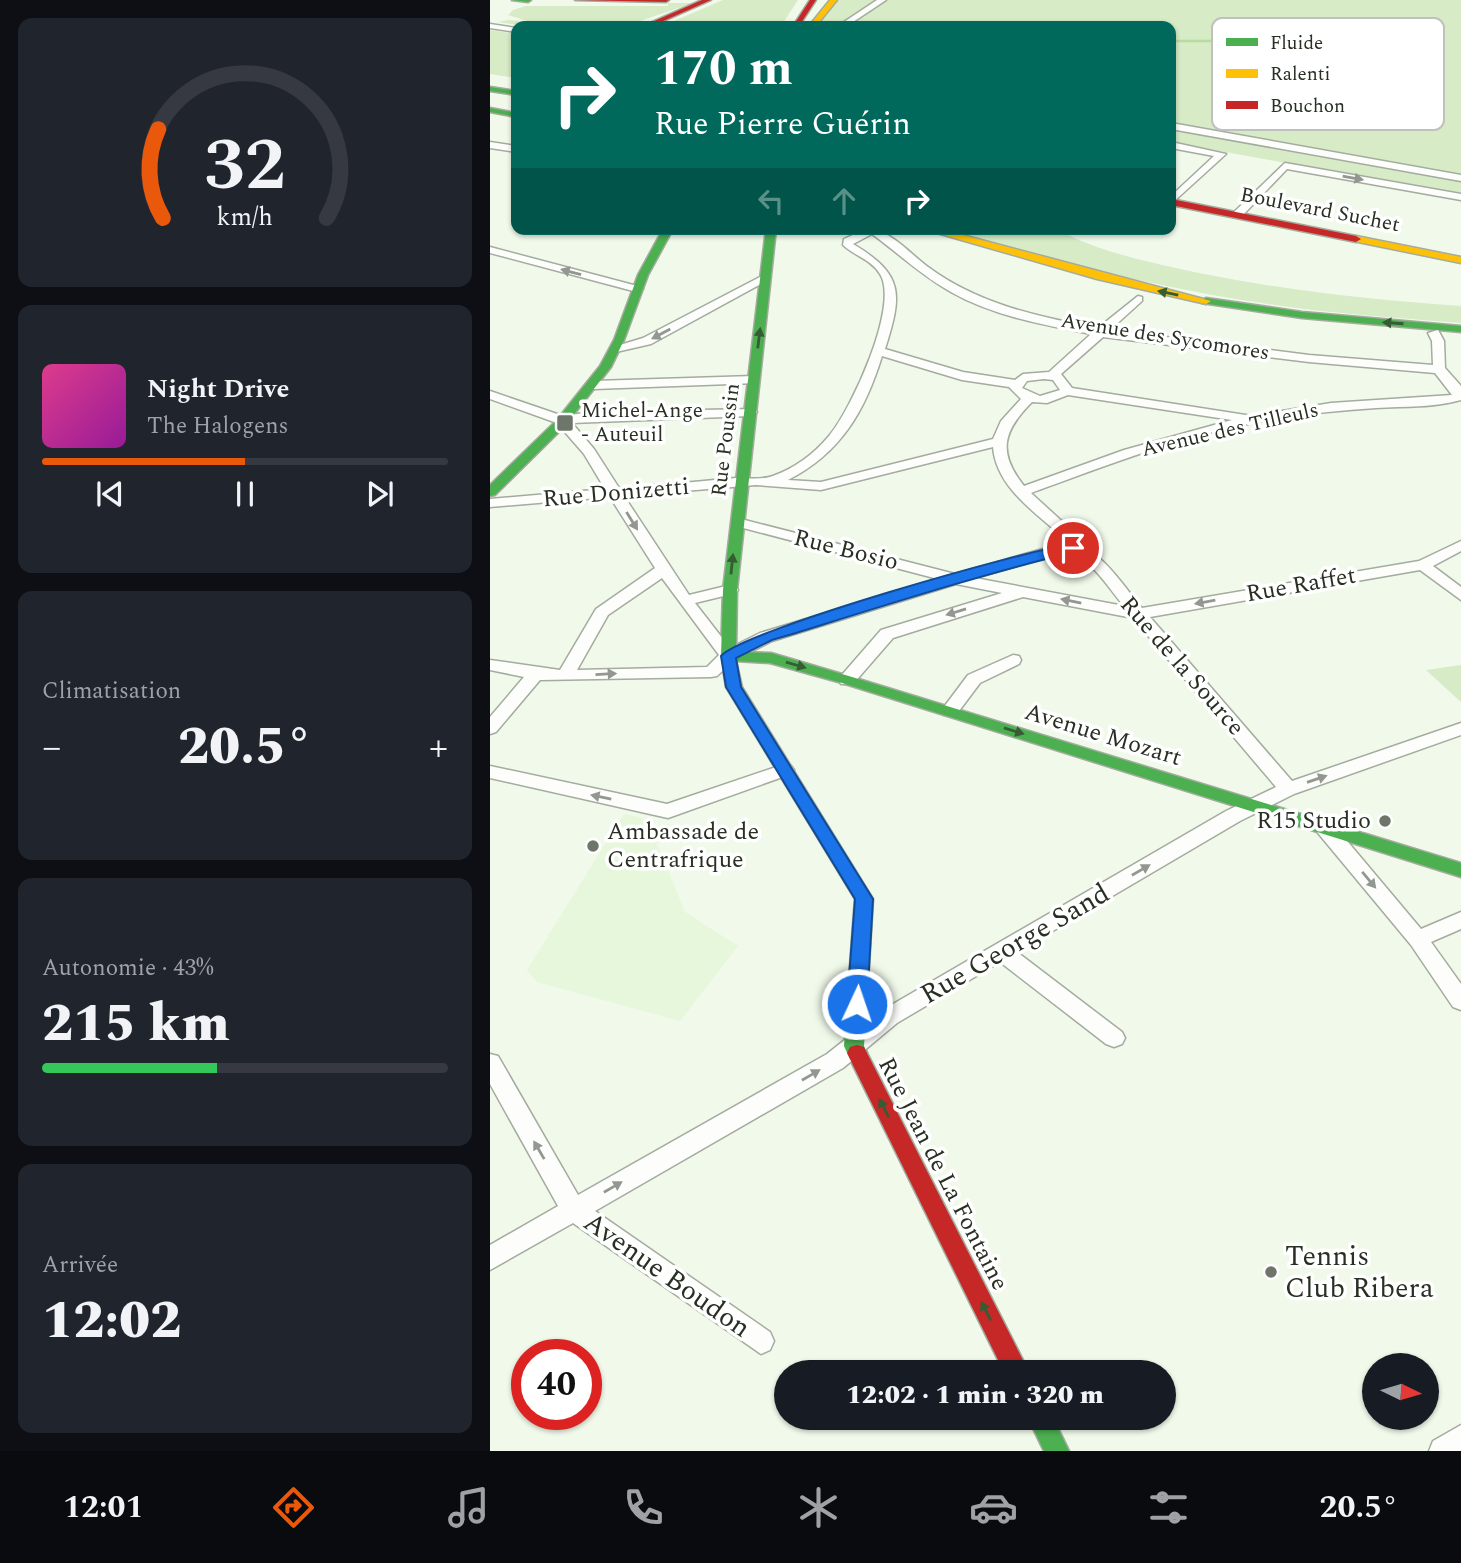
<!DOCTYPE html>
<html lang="fr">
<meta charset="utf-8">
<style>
body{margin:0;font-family:Spectral,serif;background:#20242c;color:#f1f3f6;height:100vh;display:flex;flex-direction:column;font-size:26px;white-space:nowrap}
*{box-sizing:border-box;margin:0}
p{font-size:23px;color:#9ea1a6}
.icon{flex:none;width:38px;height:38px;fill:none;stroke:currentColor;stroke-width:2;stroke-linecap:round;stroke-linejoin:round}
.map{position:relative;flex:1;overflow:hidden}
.sheet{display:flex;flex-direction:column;gap:18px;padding:18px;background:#0d0f14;width:490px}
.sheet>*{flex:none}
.guide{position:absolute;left:21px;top:21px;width:665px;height:214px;border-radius:14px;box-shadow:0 2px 5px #0004;background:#00695c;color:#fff;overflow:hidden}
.needle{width:46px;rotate:95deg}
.buttons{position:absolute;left:872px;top:1353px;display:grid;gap:14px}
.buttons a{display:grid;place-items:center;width:77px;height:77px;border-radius:50%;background:#171b24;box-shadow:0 2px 5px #0004;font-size:35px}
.speed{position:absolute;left:21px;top:1339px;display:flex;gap:14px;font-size:35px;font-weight:700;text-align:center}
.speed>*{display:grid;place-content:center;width:91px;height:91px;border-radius:50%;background:#171b24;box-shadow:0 2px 5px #0004;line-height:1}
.speed .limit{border:10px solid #d22;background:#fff;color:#111}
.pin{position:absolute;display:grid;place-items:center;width:60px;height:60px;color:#fff;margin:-30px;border:4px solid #fff;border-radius:50%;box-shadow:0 2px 7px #0007}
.me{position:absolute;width:77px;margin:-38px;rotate:3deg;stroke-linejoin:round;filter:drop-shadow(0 0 5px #0008)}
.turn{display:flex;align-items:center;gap:24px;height:147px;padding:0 28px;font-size:32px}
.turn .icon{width:91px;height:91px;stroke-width:2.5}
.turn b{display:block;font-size:49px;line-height:60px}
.lanes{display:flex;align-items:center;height:66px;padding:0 28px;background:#0003;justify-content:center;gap:35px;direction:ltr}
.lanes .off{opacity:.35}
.big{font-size:52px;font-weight:800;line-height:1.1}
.sheet .card{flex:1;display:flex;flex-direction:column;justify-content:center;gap:10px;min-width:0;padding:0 24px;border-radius:14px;background:#20242c}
.sheet .dial{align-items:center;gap:0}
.dial svg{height:182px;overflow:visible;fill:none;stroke:#363941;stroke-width:7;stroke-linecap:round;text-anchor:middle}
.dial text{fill:#f1f3f6;stroke:none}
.song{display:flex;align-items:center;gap:21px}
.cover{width:84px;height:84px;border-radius:10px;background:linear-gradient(135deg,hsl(330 70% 55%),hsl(300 70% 35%))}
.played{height:7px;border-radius:4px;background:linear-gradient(90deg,#ea580c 50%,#363941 50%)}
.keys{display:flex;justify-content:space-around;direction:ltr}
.heat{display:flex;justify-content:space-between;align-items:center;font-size:38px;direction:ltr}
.charge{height:10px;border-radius:5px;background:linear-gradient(90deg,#34c759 43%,#363941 0)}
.trip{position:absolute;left:284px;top:1360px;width:402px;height:70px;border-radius:35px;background:#171b24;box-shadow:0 2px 5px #0004;font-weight:800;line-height:70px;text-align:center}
.tabs{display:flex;height:112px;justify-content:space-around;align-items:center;background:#090b0e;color:#9ea1a6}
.tabs .icon{width:49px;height:49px}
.tabs .current{color:#ea580c}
.tabs b{font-size:32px;color:#f1f3f6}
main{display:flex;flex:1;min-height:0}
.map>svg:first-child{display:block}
.built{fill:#e6f7db}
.green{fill:#d6ebc6}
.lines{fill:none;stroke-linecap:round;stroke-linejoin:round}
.stream{stroke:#b9db9f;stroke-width:2.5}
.street-casing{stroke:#a4ab9f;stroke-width:3}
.fast-casing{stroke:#a4ab9f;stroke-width:3}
.slow-casing{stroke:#a4ab9f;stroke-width:3}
.jam-casing{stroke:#a4ab9f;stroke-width:3}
.street{fill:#fdfefc;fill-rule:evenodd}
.fast{fill:#4caf50;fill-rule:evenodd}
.slow{fill:#ffc107;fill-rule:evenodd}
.jam{fill:#c62828;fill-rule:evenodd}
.oneway{fill:#929790}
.oneway2{fill:#355c33}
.route{fill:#1a73e8;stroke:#114b97;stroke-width:2}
.poi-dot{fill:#6e7669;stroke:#fff;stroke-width:2.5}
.labels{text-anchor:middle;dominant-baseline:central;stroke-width:7;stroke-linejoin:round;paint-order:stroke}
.far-street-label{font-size:21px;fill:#283023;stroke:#fff}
.far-poi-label{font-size:21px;fill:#283023;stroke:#fff;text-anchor:start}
.street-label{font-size:24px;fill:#283023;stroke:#fff}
.poi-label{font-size:24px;fill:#283023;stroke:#fff;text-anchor:end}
.near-street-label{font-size:28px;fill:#283023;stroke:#fff}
.near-poi-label{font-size:28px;fill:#283023;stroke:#fff;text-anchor:start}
.key{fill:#fff;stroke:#bec1bd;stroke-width:2}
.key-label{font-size:19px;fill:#283023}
</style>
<main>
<section class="sheet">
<div class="card dial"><svg viewBox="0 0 100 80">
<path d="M14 69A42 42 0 1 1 86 69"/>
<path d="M14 69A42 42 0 0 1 12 30" stroke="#ea580c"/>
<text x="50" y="56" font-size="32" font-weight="700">32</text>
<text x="50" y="72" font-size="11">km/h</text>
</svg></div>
<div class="card">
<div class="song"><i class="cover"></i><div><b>Night Drive</b><p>The Halogens</p></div></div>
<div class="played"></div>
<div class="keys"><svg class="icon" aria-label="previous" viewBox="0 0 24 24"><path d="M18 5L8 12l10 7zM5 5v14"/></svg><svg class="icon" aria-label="pause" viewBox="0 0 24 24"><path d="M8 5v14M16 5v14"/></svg><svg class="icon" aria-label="next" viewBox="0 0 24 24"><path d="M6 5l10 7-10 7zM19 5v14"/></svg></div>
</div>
<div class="card"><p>Climatisation</p>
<div class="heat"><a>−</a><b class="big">20.5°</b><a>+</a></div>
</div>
<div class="card"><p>Autonomie · 43%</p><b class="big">215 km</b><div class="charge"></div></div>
<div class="card"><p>Arrivée</p><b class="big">12:02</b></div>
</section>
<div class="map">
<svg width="971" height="1451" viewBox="0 0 971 1451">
<rect width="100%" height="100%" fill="#f0f9ea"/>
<path class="built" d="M134,814l15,3 10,7 36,88 53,34 -58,75 -143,-39 -10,-12z"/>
<g class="green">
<path d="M233,0h75l-17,26h-109l2,-5z"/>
<path d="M349,0h622v195l-290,-53v-116h-353z"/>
<path d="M178,3h25l-68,23h-99l-28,-4 11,-2 22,2 -23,-7 5,-5 13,-4h142z"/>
<path d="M0,30l26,4v44l-26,-4z"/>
<path d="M453,229h46l28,4 7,-4h43l-1,5c41,20 83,28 128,38 88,18 177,28 267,34v17c-62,-5 -124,-9 -186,-18 -113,-16 -222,-44 -332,-76z"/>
<path d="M971,665v37l-35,-32z"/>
</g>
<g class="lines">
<path class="stream" d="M681,41h96l95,17"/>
<g class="street-casing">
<g id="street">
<path d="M387,0h9l-39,26h-9z"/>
<path d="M0,24l26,4v4l-26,-4z"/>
<path d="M681,123l290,52v6l-290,-52z"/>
<path d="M0,142l26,4v6l-26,-4z"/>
<path d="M681,142l55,12 -55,50v-8l43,-40 -43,-8z"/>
<path d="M795,163l176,31v6l-174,-31 -46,48h-8v-4z"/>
<path d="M376,229c24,0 43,24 62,38 50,37 110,50 170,61l40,-32 4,1v4l-32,29 199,25 124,10 -1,-24 -4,-8 10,-3 6,11 1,27 16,18v14c-28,8 -56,6 -85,8 -32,2 -64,5 -95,10 -86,13 -169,45 -250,75l35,32v6h-10c-27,-23 -60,-47 -63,-84l-172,43 -65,-5 -132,11 65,99 41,-10 6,2 2,3 -2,3 -41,10 35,45 30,-15 178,-54 -206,-54v-6l5,-1 218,56 102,-29c38,-9 64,39 85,63l277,-47 42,-20v10l-28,15 28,21v13l-41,-30 -270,47 142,164 169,-58v12l-167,59 -54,27 -223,131 105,80 3,6 -3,6 -8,3 -8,-3 -106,-82 -103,61 -54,45 -248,143 175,121 4,9 -4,9 -9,4 -188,-131 -83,47v-25l68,-39 -68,-122v-30l8,2 80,139 249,-141 54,-43 345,-200 50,-24 -143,-169 -110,-21 -130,41 -40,46h-12l-2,-4 2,-4 40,-46 121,-37 -46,-9 -184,57 -38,19 -17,16 -6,1 -171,3 -44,52 -6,2v-17l34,-40 -34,-7v-10l70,10 36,-61 59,-41 -45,-71 -120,10v-8l115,-10 -21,-35 -27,-31 -67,-24v-8l73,25 29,-4 163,-3 2,3 -7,4 -178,7 22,26 25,39c39,-3 78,-6 117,-10 11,0 27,2 37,-2 22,-8 41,-22 56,-40 22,-26 71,-131 51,-162 -8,-14 -27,-19 -37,-29l1,-6zM382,234c26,19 50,42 79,58 42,24 93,33 140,42l-42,38 -26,2 -8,6 -52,-8 -78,-23c17,-54 20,-74 -32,-105zM613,337l206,25 126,11 17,22 -121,8 -79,13 -180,-28 -11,-14zM392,356l80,24 47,7 12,12 -20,22 -8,18 -172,43 -33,-2c53,-27 77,-69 94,-124zM554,379l9,1 7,10 -20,6 -18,-8 5,-7zM578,395l164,25 -108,30 -100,36c-27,-34 -21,-55 8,-84l15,1zM573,553c26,0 45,35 61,53l-149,-28zM172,578l57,77 -12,12 -130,3 31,-55z"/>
<path d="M0,247l151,40 2,2 -6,3 -147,-39z"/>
<path d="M270,277l10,2 -119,65 -35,8 -6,-4 33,-10z"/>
<path d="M264,376l4,1v6l-164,6 -6,-4 6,-4z"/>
<path d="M523,655l6,1 2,4 -2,4 -39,19 -24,32h-12l-3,-4 27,-36z"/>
<path d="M295,764l6,2 3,4 -3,4 -123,44 -178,-40v-12l177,38z"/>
<path d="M835,821l7,2 89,106 40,-17v17l-30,13 30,42v26l-8,-3 -42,-62 -93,-112 -2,-5 2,-5z"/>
<path d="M971,1425v26h-32l4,-10z"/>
</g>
</g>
<g class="fast-casing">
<g id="fast">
<path d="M22,0h19l-3,2z"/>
<path d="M0,87l26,4v4l-26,-4z"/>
<path d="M0,108l26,5v4l-26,-5z"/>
<path d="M173,229h10l-25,46 -24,65 -13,27 -47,60 -69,68 -5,1v-11l66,-64 44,-55 14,-26 24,-65z"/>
<path d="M276,229h10l-39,361 -1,62 35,1 81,24 609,186v14l-619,-194 -72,-20 -34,-2 6,26 131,212 -9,147 3,7 -3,6 -7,2 -7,-2 -6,-13 11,-147 -129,-212 -5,-31 2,-66z"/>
<path d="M716,298l96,14 159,14v6l-159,-14 -100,-15 -1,-2z"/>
<path d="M538,1418h25l16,33h-25z"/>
</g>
</g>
<g class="slow-casing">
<g id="slow">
<path d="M340,0h7l-21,26h-7z"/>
<path d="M433,229h17l271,72 -5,3 -109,-25z"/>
<path d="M866,236l105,21v6l-108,-22v-4z"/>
</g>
</g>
<g class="jam-casing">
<g id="jam">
<path d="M85,0h94l-3,2z"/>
<path d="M212,0h9l-59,26h-9z"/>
<path d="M320,0h6l-17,26h-6z"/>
<path d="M681,199l185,37 5,3 -5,3 -185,-37z"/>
<path d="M367,1045l7,2 165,325h-25l-157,-319 3,-6z"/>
</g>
</g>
<use href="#street" class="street"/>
<use href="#fast" class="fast"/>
<use href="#slow" class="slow"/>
<use href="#jam" class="jam"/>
</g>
<defs><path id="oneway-solid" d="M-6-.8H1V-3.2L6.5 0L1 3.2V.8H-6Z" transform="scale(1.75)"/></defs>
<g class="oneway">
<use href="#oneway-solid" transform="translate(863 178) rotate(10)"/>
<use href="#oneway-solid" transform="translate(81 272) rotate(-165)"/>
<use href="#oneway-solid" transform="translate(171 334) rotate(152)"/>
<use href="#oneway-solid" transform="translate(142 521) rotate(58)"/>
<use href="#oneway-solid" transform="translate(581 601) rotate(-169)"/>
<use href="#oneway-solid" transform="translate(715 602) rotate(170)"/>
<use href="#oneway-solid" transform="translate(466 612) rotate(163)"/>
<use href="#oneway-solid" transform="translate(116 674) rotate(-3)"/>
<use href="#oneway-solid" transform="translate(827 779) rotate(-19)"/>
<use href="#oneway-solid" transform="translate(111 797) rotate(-168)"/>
<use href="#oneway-solid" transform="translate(651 870) rotate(-30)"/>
<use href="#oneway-solid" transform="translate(879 880) rotate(50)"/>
<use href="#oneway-solid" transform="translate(321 1075) rotate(-30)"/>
<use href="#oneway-solid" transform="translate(49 1150) rotate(-120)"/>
<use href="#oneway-solid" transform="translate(123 1187) rotate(-30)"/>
</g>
<g class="oneway2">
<use href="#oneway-solid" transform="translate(678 293) rotate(-168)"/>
<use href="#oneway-solid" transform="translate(903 323) rotate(-176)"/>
<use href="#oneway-solid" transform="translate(269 338) rotate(-83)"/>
<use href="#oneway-solid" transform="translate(242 564) rotate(-84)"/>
<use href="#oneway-solid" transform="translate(306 665) rotate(16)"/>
<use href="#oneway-solid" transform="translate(524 731) rotate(17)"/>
<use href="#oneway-solid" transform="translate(394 1108) rotate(-117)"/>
<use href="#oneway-solid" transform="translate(496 1311) rotate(-117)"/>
</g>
<path class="route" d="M583,544l7,4 -2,3c-95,23 -189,53 -282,82l-24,7 -36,18 5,29 132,212 -6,105 -3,5h-14l-3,-5 8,-105 -129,-212 -5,-31c23,-26 305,-106 352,-112z"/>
<g class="poi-dot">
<rect x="66" y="414" width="18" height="18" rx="3.5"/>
<circle cx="895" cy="821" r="7"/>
<circle cx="103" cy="846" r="7"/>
<circle cx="781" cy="1272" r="7"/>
</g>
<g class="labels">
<g class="far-street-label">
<text transform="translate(830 210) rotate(11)">Boulevard Suchet</text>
<text transform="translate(675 337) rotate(9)">Avenue des Sycomores</text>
<text transform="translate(740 430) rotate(-13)">Avenue des Tilleuls</text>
<text transform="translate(236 440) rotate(-83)">Rue Poussin</text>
</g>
<g class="far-poi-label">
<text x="91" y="411">Michel-Ange<tspan x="91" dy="24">- Auteuil</tspan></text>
</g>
<g class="street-label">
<text transform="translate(126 493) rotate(-5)">Rue Donizetti</text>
<text transform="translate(356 550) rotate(14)">Rue Bosio</text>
<text transform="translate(811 585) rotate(-10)">Rue Raffet</text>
<text transform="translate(692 666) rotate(49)">Rue de la Source</text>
<text transform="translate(613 735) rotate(17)">Avenue Mozart</text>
<text transform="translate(453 1174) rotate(63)">Rue Jean de La Fontaine</text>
</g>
<g class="poi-label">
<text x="881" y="821">R15 Studio</text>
<text x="117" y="832" text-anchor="start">Ambassade de<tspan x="117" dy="28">Centrafrique</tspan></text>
</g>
<g class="near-street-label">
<text transform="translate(525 944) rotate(-30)">Rue George Sand</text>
<text transform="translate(177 1275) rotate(35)">Avenue Boudon</text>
</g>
<g class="near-poi-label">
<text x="795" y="1256">Tennis<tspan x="795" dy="32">Club Ribera</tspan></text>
</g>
</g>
<rect x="722" y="18" width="232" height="112" rx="10" class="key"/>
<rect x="736" y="38" width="32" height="8" fill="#4caf50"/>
<rect x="736" y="69" width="32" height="9" fill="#ffc107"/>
<rect x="736" y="101" width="32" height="8" fill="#c62828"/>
<g class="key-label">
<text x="780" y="49">Fluide</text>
<text x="780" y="80">Ralenti</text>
<text x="780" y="112">Bouchon</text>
</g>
</svg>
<div class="buttons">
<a><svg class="needle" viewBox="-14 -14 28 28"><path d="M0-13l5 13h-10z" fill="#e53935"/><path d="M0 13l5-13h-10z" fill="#9ea1a6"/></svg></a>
</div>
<div class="speed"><div class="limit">40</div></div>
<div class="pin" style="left:583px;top:548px;background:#d93025"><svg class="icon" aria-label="arrive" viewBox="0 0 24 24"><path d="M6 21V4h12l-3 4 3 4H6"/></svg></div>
<svg class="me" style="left:367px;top:1004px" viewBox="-20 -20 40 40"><circle r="17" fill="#1a73e8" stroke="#fff" stroke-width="3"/><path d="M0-11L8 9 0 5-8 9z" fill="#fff"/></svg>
<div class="trip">12:02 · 1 min · 320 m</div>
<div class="guide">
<div class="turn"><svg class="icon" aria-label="right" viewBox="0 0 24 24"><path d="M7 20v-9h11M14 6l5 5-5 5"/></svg><div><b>170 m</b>Rue Pierre Guérin</div></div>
<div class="lanes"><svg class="icon off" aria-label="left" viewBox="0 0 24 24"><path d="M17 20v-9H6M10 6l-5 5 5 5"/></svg><svg class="icon off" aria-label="ahead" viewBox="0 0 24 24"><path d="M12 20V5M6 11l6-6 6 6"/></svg><svg class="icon" aria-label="right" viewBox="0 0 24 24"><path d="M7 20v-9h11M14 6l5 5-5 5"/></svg></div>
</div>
</div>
</main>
<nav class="tabs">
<b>12:01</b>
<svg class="icon current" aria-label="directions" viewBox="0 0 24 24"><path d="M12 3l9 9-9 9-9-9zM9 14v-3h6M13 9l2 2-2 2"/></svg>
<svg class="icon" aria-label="music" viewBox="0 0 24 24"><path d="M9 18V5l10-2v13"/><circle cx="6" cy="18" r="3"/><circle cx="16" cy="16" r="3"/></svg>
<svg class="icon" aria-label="phone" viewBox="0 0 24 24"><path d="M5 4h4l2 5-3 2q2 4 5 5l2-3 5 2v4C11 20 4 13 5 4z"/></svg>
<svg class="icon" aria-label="climate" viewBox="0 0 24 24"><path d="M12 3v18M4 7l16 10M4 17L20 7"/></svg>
<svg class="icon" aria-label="car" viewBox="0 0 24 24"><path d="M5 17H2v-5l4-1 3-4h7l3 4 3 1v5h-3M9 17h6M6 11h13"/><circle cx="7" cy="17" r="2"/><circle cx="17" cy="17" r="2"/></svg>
<svg class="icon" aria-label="filters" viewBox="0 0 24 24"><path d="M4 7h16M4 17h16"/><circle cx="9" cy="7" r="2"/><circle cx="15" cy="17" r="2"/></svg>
<b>20.5°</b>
</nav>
